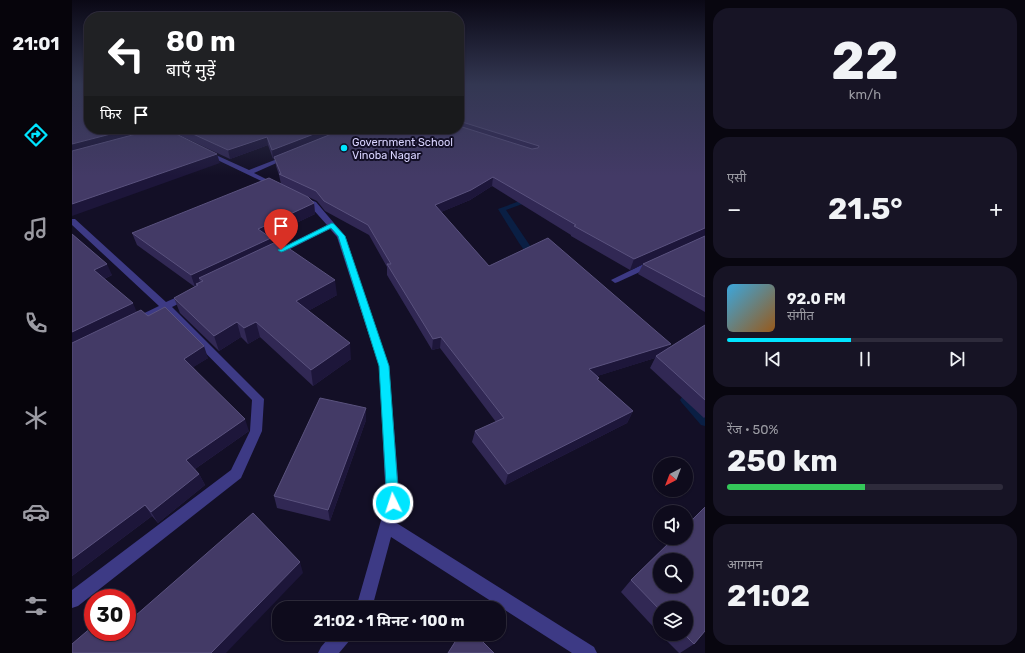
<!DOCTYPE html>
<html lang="hi">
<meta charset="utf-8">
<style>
body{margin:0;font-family:Rubik,"Noto Sans Devanagari",sans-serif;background:#171425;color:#f1f3f6;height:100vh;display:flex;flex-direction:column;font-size:15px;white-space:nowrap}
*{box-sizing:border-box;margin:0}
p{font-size:13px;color:#9b9ba3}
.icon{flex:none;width:22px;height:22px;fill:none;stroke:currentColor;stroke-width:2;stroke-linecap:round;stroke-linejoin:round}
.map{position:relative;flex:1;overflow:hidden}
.side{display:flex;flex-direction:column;gap:8px;padding:8px;background:#08060f;width:320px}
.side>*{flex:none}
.guide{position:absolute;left:12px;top:12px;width:380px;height:122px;border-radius:16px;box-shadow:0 1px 3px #0004,0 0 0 1px #2e2b3b;background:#202124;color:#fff;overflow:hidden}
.needle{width:26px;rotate:222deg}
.buttons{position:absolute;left:581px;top:457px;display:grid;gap:8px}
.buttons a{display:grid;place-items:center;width:40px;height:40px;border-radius:50%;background:#0e0b1c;box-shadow:0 1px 3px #0004,0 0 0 1px #2e2b3b;font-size:20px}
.speed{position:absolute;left:12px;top:589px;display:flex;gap:8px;font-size:20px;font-weight:700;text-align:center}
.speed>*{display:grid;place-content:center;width:52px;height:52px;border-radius:50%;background:#0e0b1c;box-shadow:0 1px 3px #0004,0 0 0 1px #2e2b3b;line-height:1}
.speed .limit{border:6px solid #d22;background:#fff;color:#111}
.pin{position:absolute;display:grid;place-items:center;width:34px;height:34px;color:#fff;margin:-41px -17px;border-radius:50% 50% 50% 0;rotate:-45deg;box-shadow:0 0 4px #0007}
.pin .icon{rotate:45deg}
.me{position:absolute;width:44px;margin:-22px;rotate:356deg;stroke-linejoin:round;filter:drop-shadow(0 0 3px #0008)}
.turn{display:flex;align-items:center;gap:14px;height:84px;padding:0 16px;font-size:18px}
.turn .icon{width:52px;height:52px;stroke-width:2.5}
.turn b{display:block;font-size:28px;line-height:34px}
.then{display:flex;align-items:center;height:38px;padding:0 16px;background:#0003;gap:8px;font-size:15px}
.big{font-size:30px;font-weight:700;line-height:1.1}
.side .card{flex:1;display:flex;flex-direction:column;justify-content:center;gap:6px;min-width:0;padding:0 14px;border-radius:16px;background:#171425}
.side .dial{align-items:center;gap:0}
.dial b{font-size:52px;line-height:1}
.song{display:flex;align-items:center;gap:12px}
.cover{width:48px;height:48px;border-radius:6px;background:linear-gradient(135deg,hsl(200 70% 55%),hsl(30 70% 35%))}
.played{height:4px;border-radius:2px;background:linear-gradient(90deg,#00e5ff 45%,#2e2b3b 45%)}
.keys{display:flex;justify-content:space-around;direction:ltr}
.heat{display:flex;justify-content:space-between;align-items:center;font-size:22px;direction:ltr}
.charge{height:6px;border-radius:3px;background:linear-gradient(90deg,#34c759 50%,#2e2b3b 0)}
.trip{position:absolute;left:200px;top:601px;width:234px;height:40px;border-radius:16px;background:#0e0b1c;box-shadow:0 1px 3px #0004,0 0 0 1px #2e2b3b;font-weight:700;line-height:40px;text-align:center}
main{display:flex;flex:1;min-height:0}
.dock{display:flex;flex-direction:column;width:72px;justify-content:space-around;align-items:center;background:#06040b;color:#9b9ba3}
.dock .icon{width:28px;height:28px}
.dock .active{color:#00e5ff}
.dock b{font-size:18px;color:#f1f3f6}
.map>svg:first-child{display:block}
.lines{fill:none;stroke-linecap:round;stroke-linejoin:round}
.stream{fill:#0a1f44;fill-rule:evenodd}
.minor{fill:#3d3a85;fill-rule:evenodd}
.wall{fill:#312854;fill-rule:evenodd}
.shaded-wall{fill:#1d163a}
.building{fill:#433a66;stroke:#5a527e;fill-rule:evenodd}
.route{fill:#00e5ff;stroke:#0095a6}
.poi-dot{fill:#00e5ff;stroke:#130f26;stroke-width:1.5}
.labels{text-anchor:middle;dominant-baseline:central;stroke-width:4;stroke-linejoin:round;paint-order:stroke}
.far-poi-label{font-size:11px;fill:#d9d4ff;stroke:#130f26;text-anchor:start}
</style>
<main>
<nav class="dock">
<b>21:01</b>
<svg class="icon active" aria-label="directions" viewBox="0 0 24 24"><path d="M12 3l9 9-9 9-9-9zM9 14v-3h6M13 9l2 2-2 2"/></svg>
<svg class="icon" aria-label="music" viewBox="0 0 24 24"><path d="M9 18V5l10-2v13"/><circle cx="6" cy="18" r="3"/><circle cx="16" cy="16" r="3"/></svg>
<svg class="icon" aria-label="phone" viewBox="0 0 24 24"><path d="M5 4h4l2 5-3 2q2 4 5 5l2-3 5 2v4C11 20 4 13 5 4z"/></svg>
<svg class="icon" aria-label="climate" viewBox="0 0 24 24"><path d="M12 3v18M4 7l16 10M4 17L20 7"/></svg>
<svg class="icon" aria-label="car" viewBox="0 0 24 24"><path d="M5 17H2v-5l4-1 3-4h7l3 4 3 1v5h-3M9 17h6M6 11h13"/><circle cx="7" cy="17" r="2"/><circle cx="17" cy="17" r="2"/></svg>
<svg class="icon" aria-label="filters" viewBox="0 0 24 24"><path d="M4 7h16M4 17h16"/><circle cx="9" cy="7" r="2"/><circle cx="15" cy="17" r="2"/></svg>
</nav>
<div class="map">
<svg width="633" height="653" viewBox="0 0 633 653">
<rect width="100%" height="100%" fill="#130f26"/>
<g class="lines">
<g class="stream">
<path d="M459,197l4,2 -2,1 -27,10 33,49 -4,3 -3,-1 -13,-18 -21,-34z"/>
<path d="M614,395l4,2 15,16v13l-4,-1 -19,-22 -2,-3 2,-3z"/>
</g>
<g class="minor">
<path d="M135,151l42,19 36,-14 5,1 -36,16 24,12 1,1 -3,2 -71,-34v-2z"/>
<path d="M231,197l13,5 29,34 44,130 11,137 -5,19 199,125 3,6h-25l-181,-116 -19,71h-16l30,-105 -7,-137 -42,-129 -7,-8 -52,26h-3l-4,-2 56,-28 -17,-19 -9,-6 -2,-1z"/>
<path d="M0,219h3l91,83 18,-8h6l2,2 -2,2 -18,9 92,92 -2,32 -21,47 -163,128 -6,2v-18l159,-120 19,-39 2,-31 -88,-89 -26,12h-6l-2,-2 2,-2 27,-13 -87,-81z"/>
<path d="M580,260l3,1 1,2 -1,2 -37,17 -3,1 -4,-3z"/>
<path d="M260,634h21l-3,6 -11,13h-21l3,-6z"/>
</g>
</g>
<g class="wall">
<path d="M387,84h246v228l-67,-38 5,-10 -13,6 -59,-34v-1l-79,-49 -22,14 -29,12 48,54 179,83 37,-24v92l-1,1 -54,-50 5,-10 -58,18 2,2 -1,2 35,31 -6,12 -122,62 -33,-43 3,-11 21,-9 -56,-74 -8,2 -45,-75v-8l-18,-32 -44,-24 -8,-10 -17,-8 14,10 1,11 -46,22 3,8 65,51 -29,16 43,48 -38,27 -53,-49 -12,7 -7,-7 -22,14 -39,-38 -6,-15 23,-12 -2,1 -58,-42 -5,-12 149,-49 -2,-9 -3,-9 -1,-8 -2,1 -5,-14 -38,14 -64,-30h293z"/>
<path d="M0,234l40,41 -8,4 33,33 11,4 60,42 -15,9 56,64 -54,38 4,5 6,11 -47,38 -6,-7 -80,60z"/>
<path d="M294,420l-36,101 -53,-13 -3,-12z"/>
<path d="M633,507v124l-11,13 -14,9h-1l-19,-19h26v-26h-26v26l-39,-42 10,-12 43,-42h12v-12zM588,560h26v26h-26z"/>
</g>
<g class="shaded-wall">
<path d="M58,129h26l-84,24v-9z"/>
<path d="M255,129h22l-75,28 1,1 -2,1 -1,-9z"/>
<path d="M195,137l1,8 -38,14 -2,-9z"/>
<path d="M145,154l3,9 -148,53v-12z"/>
<path d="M421,177l-1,9 -22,14 -36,15 1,-10z"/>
<path d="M242,203l1,11 -54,26 -3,-11z"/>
<path d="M633,228v8l-75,34 4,-11z"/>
<path d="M199,238l2,11 -70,32 -4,-3 1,6h-4l1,2 -2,1 -4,-12z"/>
<path d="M35,264l5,11 -13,6 -5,-11z"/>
<path d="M263,280l2,15 -38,21 -3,-15z"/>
<path d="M61,303l5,12 -66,31v-14z"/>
<path d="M165,322l4,15 -22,14 -5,-15z"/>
<path d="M184,322l4,15 -12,7 -4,-16z"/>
<path d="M369,337l-1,11 -8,2 1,-11z"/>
<path d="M278,343l1,16 -38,27 -2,-16z"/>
<path d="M599,344l-6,11 -9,1 -1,2 -70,22 4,-11z"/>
<path d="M132,346l4,12 -19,12 -5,-11z"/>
<path d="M294,408v12l-36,101 -2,-11z"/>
<path d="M561,411l-6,12 -122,62 3,-11z"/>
<path d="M173,419l4,12 -57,40 -6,-11z"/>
<path d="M127,474l6,11 -47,38 -7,-11z"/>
<path d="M73,505l7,11 -80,60v-17z"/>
<path d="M228,562l3,11 -77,80h-15z"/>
</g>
<g class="building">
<path d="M0,84h10l5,3v-3h2v45h41l-58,15z"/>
<path d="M387,84h246v144l-71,31 -60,-33 2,-1 -83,-48 -22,13 -36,15 54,61 59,-28 123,106 -82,25 10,9 -2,1 36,32 -125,63 -33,-43 29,-13 -63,-81 -8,2 -46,-75h4l-23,-39 -44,-24 -8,-10 -37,-17h2l-7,-17 70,-28h115v-3l73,23 6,-1 1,-2 -80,-25z"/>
<path d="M83,129h11l51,25 -145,50v-53z"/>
<path d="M110,129h145l-55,21 -5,-13 -39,13z"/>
<path d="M197,178l39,19 6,6 -56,26 13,9 -80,37 -59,-42z"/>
<path d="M0,234l35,30 -13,6 39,33 -61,29z"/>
<path d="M633,236v61l-62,-33z"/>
<path d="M206,241l57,39 -39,21 54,42 -39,27 -55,-48 -12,6 -7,-6 -23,14 -40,-38 24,-13 -2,-1 7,-3 -4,-3z"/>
<path d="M93,307l39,39 -20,13 61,60 -59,41 13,14 -48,38 -6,-7 -73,54v-216l69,-33 7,6z"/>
<path d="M633,325v75l-49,-44z"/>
<path d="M248,398l46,10 -38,102 -54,-14z"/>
<path d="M633,507v124l-11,13 -10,-10h2v-26h-26v2l-29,-30 43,-42h12v-12zM588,560h26v26h-26z"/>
<path d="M181,513l47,49 -89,91h-139v-9l21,-18v6h34v-9z"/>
<path d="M388,634h15l19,19h-46z"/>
</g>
<linearGradient id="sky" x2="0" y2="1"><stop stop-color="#0a0815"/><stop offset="0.48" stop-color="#333752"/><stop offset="1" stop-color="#333752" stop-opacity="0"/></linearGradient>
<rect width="633" height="176" fill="url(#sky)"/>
<path class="route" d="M260,223l2,1 11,12 44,130 10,137 -1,4 -5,2 -5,-2 -1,-4 -8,-137 -41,-130 -7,-8 -47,23 -3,1 -3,-2z"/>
<circle class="poi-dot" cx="272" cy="148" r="4"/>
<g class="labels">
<g class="far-poi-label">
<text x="280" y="142">Government School<tspan x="280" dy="13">Vinoba Nagar</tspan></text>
</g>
</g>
</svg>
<div class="buttons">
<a><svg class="needle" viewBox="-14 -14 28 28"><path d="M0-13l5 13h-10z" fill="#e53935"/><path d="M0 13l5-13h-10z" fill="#9b9ba3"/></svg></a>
<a><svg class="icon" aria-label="sound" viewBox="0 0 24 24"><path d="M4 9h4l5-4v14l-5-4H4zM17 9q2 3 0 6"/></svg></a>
<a><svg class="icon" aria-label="search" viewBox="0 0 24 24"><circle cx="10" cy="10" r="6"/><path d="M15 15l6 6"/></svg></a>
<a><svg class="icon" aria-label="layers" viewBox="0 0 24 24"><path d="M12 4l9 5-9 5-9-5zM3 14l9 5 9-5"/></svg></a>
</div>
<div class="speed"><div class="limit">30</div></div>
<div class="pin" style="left:209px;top:250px;background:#d93025"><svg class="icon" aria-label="arrive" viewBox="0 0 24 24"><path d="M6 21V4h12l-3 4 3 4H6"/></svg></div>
<svg class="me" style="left:321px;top:503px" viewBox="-20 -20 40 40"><circle r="17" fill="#00e5ff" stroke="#fff" stroke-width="3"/><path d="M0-11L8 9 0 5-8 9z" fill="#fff"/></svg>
<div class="trip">21:02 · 1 मिनट · 100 m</div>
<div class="guide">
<div class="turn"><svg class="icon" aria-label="left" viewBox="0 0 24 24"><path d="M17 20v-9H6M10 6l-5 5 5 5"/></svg><div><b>80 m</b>बाएँ मुड़ें</div></div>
<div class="then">फिर<svg class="icon" aria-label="arrive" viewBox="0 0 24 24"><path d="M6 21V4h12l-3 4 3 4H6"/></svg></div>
</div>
</div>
<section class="side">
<div class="card dial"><b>22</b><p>km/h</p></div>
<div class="card"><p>एसी</p>
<div class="heat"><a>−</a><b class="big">21.5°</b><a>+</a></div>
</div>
<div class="card">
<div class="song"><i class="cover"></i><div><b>92.0 FM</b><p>संगीत</p></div></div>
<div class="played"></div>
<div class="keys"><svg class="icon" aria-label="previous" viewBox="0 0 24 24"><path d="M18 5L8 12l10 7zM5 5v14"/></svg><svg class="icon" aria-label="pause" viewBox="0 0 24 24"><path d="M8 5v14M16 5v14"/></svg><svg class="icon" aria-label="next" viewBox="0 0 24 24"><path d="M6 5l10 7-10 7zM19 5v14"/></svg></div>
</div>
<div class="card"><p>रेंज · 50%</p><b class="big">250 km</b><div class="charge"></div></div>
<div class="card"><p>आगमन</p><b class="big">21:02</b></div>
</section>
</main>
